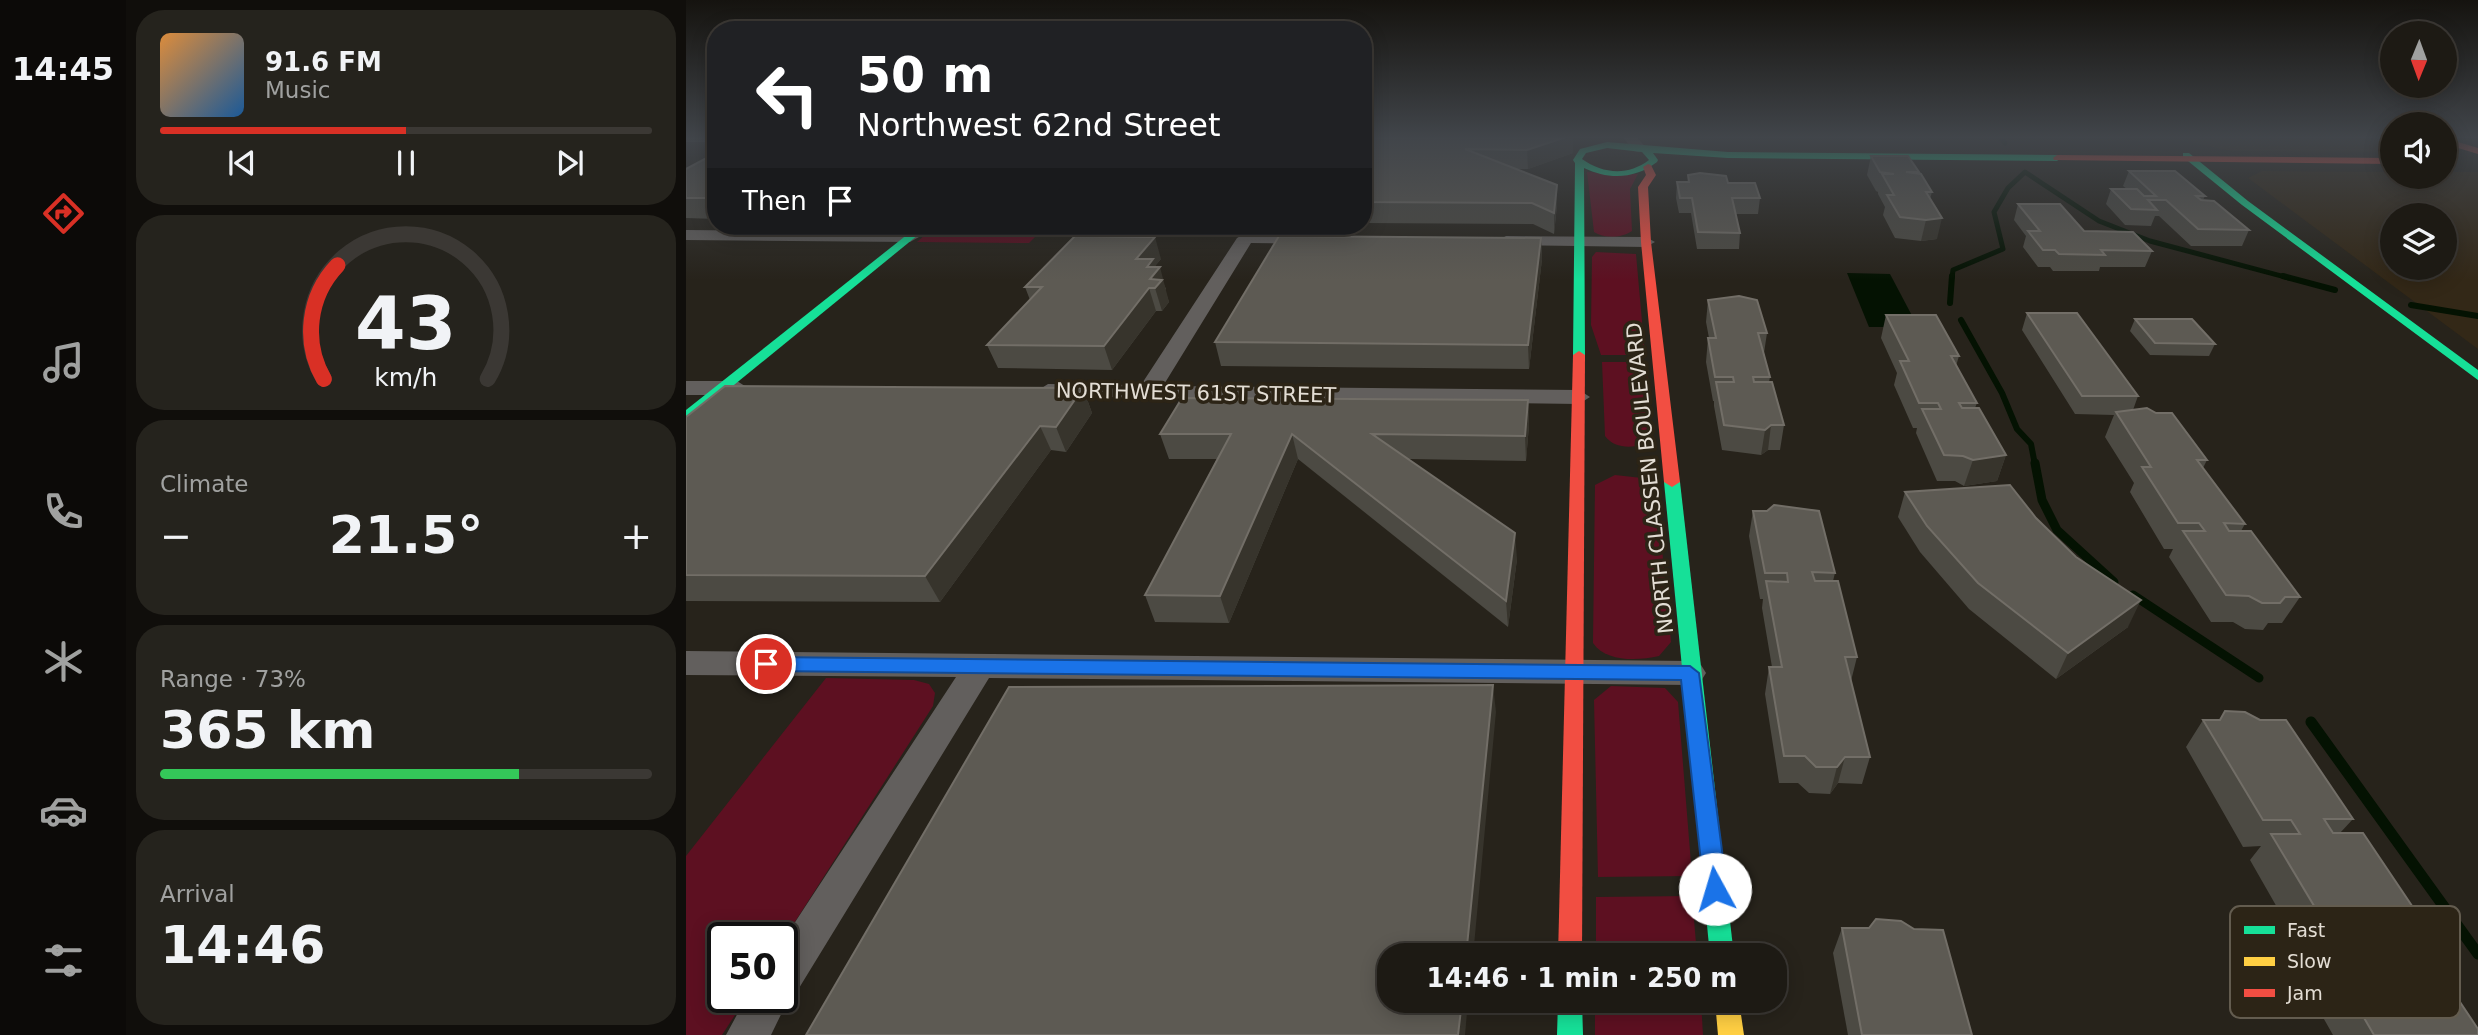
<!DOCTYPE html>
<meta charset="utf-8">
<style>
body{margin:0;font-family:"DejaVu Sans",sans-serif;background:#25231d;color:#f1f3f6;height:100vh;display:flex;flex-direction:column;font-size:26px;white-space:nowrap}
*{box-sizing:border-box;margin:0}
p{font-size:23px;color:#a0a1a0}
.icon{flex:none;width:38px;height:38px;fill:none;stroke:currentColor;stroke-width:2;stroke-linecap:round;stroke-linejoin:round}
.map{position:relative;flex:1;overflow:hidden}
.drawer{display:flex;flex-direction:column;gap:10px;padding:10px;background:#100e0b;width:560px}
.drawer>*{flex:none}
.banner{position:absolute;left:21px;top:21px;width:665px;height:214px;border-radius:28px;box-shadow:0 4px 18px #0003,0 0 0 2px #3b3834;background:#202124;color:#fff;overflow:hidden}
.needle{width:46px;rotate:181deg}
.tools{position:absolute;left:1694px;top:21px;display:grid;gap:14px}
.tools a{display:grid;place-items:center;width:77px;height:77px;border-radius:50%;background:#1d1a14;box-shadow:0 4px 18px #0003,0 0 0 2px #3b3834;font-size:35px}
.speed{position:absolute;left:21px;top:922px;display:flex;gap:14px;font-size:35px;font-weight:700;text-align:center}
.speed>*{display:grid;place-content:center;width:91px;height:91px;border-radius:50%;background:#1d1a14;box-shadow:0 4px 18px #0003,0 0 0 2px #3b3834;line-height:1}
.speed .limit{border:4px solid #111;border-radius:10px;background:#fff;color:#111}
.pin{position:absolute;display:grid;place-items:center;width:60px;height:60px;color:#fff;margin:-30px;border:4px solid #fff;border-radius:50%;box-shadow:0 2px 7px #0007}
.me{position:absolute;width:77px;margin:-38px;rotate:354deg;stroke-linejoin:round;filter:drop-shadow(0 0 5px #0008)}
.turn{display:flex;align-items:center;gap:24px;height:147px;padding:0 35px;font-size:32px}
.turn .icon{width:91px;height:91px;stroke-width:2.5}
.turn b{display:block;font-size:49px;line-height:60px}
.then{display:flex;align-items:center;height:66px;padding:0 35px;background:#0003;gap:14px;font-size:26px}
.big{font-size:52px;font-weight:800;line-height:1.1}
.drawer .tile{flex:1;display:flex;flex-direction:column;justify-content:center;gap:10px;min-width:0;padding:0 24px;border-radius:28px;background:#25231d}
.drawer .dial{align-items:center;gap:0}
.dial svg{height:182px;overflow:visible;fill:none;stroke:#3b3834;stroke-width:7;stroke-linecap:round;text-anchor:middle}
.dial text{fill:#f1f3f6;stroke:none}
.song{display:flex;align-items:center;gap:21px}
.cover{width:84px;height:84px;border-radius:10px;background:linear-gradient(135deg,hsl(30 70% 55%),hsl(210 70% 35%))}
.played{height:7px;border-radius:4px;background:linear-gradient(90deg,#d93025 50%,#3b3834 50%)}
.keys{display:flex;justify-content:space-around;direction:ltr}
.heat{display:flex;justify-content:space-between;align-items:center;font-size:38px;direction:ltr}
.charge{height:10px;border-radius:5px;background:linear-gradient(90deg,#34c759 73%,#3b3834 0)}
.trip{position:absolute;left:691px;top:943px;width:410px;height:70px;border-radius:28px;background:#1d1a14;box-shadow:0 4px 18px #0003,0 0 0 2px #3b3834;font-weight:800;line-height:70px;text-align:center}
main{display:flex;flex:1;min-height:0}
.menu{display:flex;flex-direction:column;width:126px;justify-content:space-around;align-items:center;background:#0c0a08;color:#a0a1a0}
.menu .icon{width:49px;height:49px}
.menu .active{color:#d93025}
.menu b{font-size:32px;color:#f1f3f6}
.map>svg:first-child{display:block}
.built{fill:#332817;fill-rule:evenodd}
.green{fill:#5d1021}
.water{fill:#041202}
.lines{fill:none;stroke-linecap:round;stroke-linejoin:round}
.stream-far3{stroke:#041202;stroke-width:5}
.stream-far2{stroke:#041202;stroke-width:6}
.stream-far1{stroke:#041202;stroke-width:9}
.stream{stroke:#041202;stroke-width:11}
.street{fill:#625f5d;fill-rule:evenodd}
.fast{fill:#16e098;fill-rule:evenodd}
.slow{fill:#ffcf43;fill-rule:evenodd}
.jam{fill:#f24e42;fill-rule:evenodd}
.wall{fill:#4c4a43}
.shaded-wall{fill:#37342c}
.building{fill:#5d5a53;stroke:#726e67;stroke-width:2}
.route{fill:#1a73e8;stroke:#114b97;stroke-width:2}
.labels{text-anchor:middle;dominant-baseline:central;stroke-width:7;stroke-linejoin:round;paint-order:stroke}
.street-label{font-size:21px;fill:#e3ddd4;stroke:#2c2416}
.key{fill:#2c2416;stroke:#635c4f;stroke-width:2}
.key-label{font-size:19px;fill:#e3ddd4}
</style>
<main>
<nav class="menu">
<b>14:45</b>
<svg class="icon active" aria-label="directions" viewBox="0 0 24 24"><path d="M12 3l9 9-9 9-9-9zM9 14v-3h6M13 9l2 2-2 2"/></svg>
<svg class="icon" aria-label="music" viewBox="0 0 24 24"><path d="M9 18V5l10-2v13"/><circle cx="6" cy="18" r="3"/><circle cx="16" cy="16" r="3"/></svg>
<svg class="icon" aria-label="phone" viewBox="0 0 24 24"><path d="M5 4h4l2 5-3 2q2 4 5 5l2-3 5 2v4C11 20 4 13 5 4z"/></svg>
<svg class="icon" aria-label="climate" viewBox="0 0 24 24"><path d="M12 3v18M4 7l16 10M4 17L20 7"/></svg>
<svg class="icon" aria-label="car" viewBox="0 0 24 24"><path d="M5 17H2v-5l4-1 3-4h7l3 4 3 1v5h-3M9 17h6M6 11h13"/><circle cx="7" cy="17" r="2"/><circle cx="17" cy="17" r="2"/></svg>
<svg class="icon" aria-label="filters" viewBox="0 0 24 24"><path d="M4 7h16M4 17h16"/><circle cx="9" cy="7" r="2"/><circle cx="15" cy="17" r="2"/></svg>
</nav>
<section class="drawer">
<div class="tile">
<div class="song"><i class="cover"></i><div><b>91.6 FM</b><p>Music</p></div></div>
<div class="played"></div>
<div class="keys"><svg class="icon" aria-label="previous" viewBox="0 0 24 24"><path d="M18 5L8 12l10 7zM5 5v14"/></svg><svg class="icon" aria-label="pause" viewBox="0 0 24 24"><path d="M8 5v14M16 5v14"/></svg><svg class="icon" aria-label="next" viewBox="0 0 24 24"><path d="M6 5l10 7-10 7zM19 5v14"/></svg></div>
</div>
<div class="tile dial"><svg viewBox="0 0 100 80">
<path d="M14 69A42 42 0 1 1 86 69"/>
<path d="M14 69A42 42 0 0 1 20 19" stroke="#d93025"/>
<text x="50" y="56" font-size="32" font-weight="700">43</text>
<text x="50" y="72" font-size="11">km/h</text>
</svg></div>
<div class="tile"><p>Climate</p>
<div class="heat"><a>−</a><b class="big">21.5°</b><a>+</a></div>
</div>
<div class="tile"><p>Range · 73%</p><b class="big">365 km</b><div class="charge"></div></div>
<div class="tile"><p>Arrival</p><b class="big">14:46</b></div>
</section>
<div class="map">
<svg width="1792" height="1035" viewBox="0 0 1792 1035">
<rect width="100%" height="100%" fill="#27231b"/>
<g class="built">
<path d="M1499,136h206l1,16 -160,-1 -38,-8z"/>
<path d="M1576,171l130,1v5h53v-5h33v177l-230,-171zM1706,215h53v53h-53z"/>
</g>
<g class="green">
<path d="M901,172l51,2 -8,15 2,42c-10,7 -28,8 -38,1z"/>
<path d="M249,226h340l-2,3h-45l-32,5 -66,-1 3,-6h-58l-7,6h-29l-10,10 -112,-1z"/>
<path d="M910,252l40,2 9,101h-44l-10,-30 1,-68z"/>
<path d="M916,362h45l4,78c-13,9 -36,10 -46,-4z"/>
<path d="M929,475l27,3 14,8 15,156 -12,14c-22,5 -53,6 -66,-13l2,-158z"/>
<path d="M140,678l88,2 15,4 6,9 -2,13 -151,236v-4h-59v60h23l-24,37h-36v-179z"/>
<path d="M925,686l54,2 13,14 14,174 -94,1 -4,-177z"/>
<path d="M1006,896l5,59 -101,1v-59z"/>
<path d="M909,1001h106l2,34h-108z"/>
</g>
<path class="water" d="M1161,273l43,1 28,53h-49z"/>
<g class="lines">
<g class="stream-far3">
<path d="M1313,136l6,7"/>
<path d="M1266,278l1,-8 50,-21 -9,-37 14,-24 17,-16 74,49 51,20 139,37"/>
</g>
<g class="stream-far2">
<path d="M1597,276l52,14"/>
<path d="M1264,303l2,-27"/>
<path d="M1725,305l67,11"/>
<path d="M1275,320l41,73 15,36 14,15 4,21"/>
</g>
<g class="stream-far1">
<path d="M1349,463l7,37 15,30 57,52"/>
<path d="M1447,595l126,83"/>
</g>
<path class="stream" d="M1625,722l167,232"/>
<g class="street">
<rect x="0" y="136" width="30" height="6"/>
<path d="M936,136h14l10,12 -7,4 -5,-1z"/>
<path d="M0,230l224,2 9,5 -9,5 -224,-2z"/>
<path d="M560,233l67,1 9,5 -9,5 -62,-1 -88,143 416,4 11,7 -11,7 -539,-8 -3,-5 11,-7 93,1 96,-147z"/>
<path d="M820,236l140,1 9,5 -9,5 -146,-2 -3,-4z"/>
<path d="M0,381h51l11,7 -11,7h-51z"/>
<path d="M0,651l1004,10 11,4 5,8 -5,8 -11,4 -701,-7 -193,315 -6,3 -19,39h-45l20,-37h36v-56l174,-265 -270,-2z"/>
</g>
<g class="fast">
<path d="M921,142l121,10 329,3 4,3 -4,3 -329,-3 -75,-5 5,7 -1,2c-22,17 -48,18 -73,6l1,187 -6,4 -6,-4 2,-192 -2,-3 7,-11zM921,148l35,4 7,8c-21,16 -46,14 -67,-1l4,-6z"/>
<path d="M1497,153h6l59,48 230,169v10l-236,-175 -59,-48z"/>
<path d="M232,226h11l-238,194 -5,1v-11z"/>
<path d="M986,477l8,5 54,474h-24l-46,-474z"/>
<path d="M872,1001h24l1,34h-26z"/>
</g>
<path class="slow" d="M1029,1001h24l5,34h-26z"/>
<g class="jam">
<path d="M1759,138l33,10v6l-33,-10z"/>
<path d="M1371,155l335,3v6l-338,-4 -1,-2z"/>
<path d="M962,164l3,1 5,10 -8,12 3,55 29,240 -8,5 -8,-5 -23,-240 -3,-55 8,-12 -3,-8z"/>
<path d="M893,351l6,4 -3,601h-24l15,-601z"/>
</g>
</g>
<g class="wall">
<path d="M677,136l210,17 -45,16h-13l42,16v20l-3,29 -21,-10 -170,-1z"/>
<path d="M30,153v66l-30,-1v-49z"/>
<path d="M1185,156l48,16 -1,2 14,18 -2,7 7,40 -16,2 -26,-3 -12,-23 2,-8 -7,-13v-2l-2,-1 -9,-16z"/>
<path d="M1443,171l76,25 -2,4 46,30 -7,16h-51l-32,-30h-4l-4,10 -26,-1 -19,-21 5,-15h16l-4,-3z"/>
<path d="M1002,175l40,8 32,15 -2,16h-22l4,19 -1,16h-42l-6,-36h-12l-3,-15 1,-16h11z"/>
<path d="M1332,204l66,27 68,20 -7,16h-45l-1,4h-46l-3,-4h-12l-15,-20 3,-11 -12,-16z"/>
<path d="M855,238l1,21 -13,110 -308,-3 -6,-24z"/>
<path d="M475,259l-6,7 11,23 -1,1 4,12 -7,9h-6l-44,59 -114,-2 -11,-23 43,-45 -5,-13z"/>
<path d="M1022,300l59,33 -3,20 6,24 -1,5 15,43 -4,25h-12l-7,5 -39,-5 -8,-44v-5h-1l-7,-39 2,-24h1l-3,-16z"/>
<path d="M1341,313l111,83 -5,14 74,50 -4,8 42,56 -4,7 59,66 -18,26h-14l-5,7 -18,-1 -12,-7h-22l-42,-65 4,-8h-9l-34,-57 4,-9 -29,-46 9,-22 -39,-1 -53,-84z"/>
<path d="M1200,315l73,41 -3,10 21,37 -2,5 31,47 -9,26 -33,5 -9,-5h-18l-21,-48 1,-5h-4l-19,-43 3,-12 -16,-35z"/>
<path d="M1449,319l80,25 -6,12 -59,-1 -20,-24z"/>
<path d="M397,388l9,25 -26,39 -15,-2 -111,152 -254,-1v-184z"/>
<path d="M842,400l1,25 -3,36 -117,-2 108,100 -9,68 -210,-168 -69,164 -74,-1 -10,-27 72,-136h-48l-9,-25z"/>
<path d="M1219,492l131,26 92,109 -72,52 -87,-70 -49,-57 -22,-35z"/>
<path d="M1067,511l82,62 -2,8 24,76 -6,24 19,76 -8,27 -24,-1 -8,11 -21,-1 -11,-10h-19l-14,-89 4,-27h3l-10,-59 1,-9h-3l-11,-63z"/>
<path d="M1517,720l150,99 -13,14 109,128 -11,8 40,66h-145l-17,-30 11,-10 -77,-135 11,-14 -18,1 -57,-100z"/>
<path d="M1156,928l130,107h-124l-15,-82z"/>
</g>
<g class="shaded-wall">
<path d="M883,136h4v17l-45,16 -1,-19z"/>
<path d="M871,185v20l-3,29v-21z"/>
<path d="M1256,218l-5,21 -16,2 5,-21z"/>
<path d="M469,237l6,22 -6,7 2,5 3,-4 9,35 -7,9 -7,-23 -1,1 -4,-10 -14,-20z"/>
<path d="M855,238l1,21 -13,110 -1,-24z"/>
<path d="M463,288l7,23 -44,59 -8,-24z"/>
<path d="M397,388l9,25 -26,39 -10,-25z"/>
<path d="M842,400l1,25 -3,36 -1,-25z"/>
<path d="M1085,425l-3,25 -7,5 4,-25z"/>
<path d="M354,426l11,24 -111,152 -15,-26z"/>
<path d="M606,434l6,25 -69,164 -9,-27z"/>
<path d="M1320,455l-9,26 -33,5 9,-26z"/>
<path d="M829,533l2,26 -9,68 -2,-26z"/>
<path d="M1455,600l-13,27 -72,52 12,-26z"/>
<path d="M807,685l3,27 -23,244h-7z"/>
<path d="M1159,757l-7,26 -8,11 7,-27z"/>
<path d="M776,1001h6l-3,34h-7z"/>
</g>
<g class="building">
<path d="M677,136h206l-42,14 -62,-1 92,36 -3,28 -22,-10 -169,-1z"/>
<path d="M30,153v45h-30v-29z"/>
<path d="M1185,156h37l11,16h-13l15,2 11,18h-6l16,26 -16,2 -26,-3 -13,-22h7l-12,-21h12l-14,-2z"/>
<path d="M1443,171h46l30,25h-9l5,4 13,1 35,29 -51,-1 -32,-29h-18l9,10 -26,-1 -20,-20h26l7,7h12z"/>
<path d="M1014,173l26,3 2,7h27l5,15h-28l8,35 -42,-1 -6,-34h-12l-3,-16h12l-1,-7z"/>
<path d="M1332,204h42l24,27 49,1 19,19 -51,-1 4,5 -46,-1 -4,-4h-12l-15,-19h12z"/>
<path d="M389,236l80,1 -19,22h17l-6,8h13l-10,12 12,1 -7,8h-6l-45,58 -117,-1 55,-58h-17z"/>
<path d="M593,236l262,2 -13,107 -313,-3z"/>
<path d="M1053,296l18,4 10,33h-9l12,44h-17l1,5h18l12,43h-13l-6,5 -41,-5 -8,-43h18l-1,-5h-18l-7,-39h8l-8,-38z"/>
<path d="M1341,313h50l61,83h-56z"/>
<path d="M1200,315h50l23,41h-8l26,47h-18l3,5h17l27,47 -33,5 -10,-4 -19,-1 -22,-46h19l-3,-6h-19l-19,-42h9z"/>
<path d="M1449,319h57l23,25 -60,-1z"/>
<path d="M39,386l358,2 -27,39 -16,-1 -115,150 -239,-1v-158z"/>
<path d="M496,398l346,2 -3,36 -153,-2 143,99 -9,68 -214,-167 -72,162 -75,-1 86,-161h-71z"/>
<path d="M1461,408l9,5h16l35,47h-10l48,64 -21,-1 5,8h22l49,66h-15l-5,6h-18l-13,-7 -23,-1 -43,-64h22l-6,-8h-21l-36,-56h9l-35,-55z"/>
<path d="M1324,485l26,33 40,39 65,43 -73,53 -90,-70 -51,-57 -22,-34z"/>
<path d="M1088,505l45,6 16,62 -23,-1 3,9h23l19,76h-12l25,100h-25l-8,10h-21l-11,-11h-21l-15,-89h13l-16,-86 22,1 -1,-9h-22l-12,-62h14z"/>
<path d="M807,685l-27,271h-76v45h72l-4,34h-652l203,-348z"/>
<path d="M1539,711l20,1 15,8h26l67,99h-29l9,14h30l86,128 -17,-1 46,69v6h-104l-32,-55 17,1 -88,-147h29l-9,-14h-28l-60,-100h17z"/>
<path d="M1190,919l25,2 13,8 29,1 29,105h-110l-20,-107h27z"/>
</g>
<linearGradient id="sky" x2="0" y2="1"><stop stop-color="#15130f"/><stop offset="0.49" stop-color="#41454a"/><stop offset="1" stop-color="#41454a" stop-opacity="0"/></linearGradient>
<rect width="1792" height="280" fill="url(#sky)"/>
<path class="route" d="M80,657l924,9 9,7 28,216 -3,7 -9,4 -8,-4 -3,-7 -23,-209 -915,-9 -9,-7z"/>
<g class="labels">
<g class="street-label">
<text transform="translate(510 393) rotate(1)">NORTHWEST 61ST STREET</text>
<text transform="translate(964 478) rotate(-96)">NORTH CLASSEN BOULEVARD</text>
</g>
</g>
<rect x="1544" y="906" width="230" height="112" rx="10" class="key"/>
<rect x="1558" y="926" width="31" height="8" fill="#16e098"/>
<rect x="1558" y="957" width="31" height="9" fill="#ffcf43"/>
<rect x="1558" y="989" width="31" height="8" fill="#f24e42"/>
<g class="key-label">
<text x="1601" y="937">Fast</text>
<text x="1601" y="968">Slow</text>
<text x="1601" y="1000">Jam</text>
</g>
</svg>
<div class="tools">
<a><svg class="needle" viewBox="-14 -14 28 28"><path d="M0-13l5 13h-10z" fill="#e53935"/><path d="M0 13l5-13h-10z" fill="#a0a1a0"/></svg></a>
<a><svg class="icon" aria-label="sound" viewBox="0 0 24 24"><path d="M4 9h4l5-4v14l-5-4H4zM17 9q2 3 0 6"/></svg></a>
<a><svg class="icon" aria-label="layers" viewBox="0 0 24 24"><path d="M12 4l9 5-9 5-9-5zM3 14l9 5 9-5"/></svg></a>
</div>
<div class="speed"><div class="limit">50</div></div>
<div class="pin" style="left:80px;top:664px;background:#d93025"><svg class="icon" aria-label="arrive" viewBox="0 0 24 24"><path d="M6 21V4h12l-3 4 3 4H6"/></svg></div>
<svg class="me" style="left:1029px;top:889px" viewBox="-20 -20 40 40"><circle r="19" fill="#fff"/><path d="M0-13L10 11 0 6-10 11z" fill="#1a73e8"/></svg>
<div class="trip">14:46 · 1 min · 250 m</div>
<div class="banner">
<div class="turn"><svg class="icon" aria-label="left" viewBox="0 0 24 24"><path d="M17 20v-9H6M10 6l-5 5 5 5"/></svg><div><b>50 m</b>Northwest 62nd Street</div></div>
<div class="then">Then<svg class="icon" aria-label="arrive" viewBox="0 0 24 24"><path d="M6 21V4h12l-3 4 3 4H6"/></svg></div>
</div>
</div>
</main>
